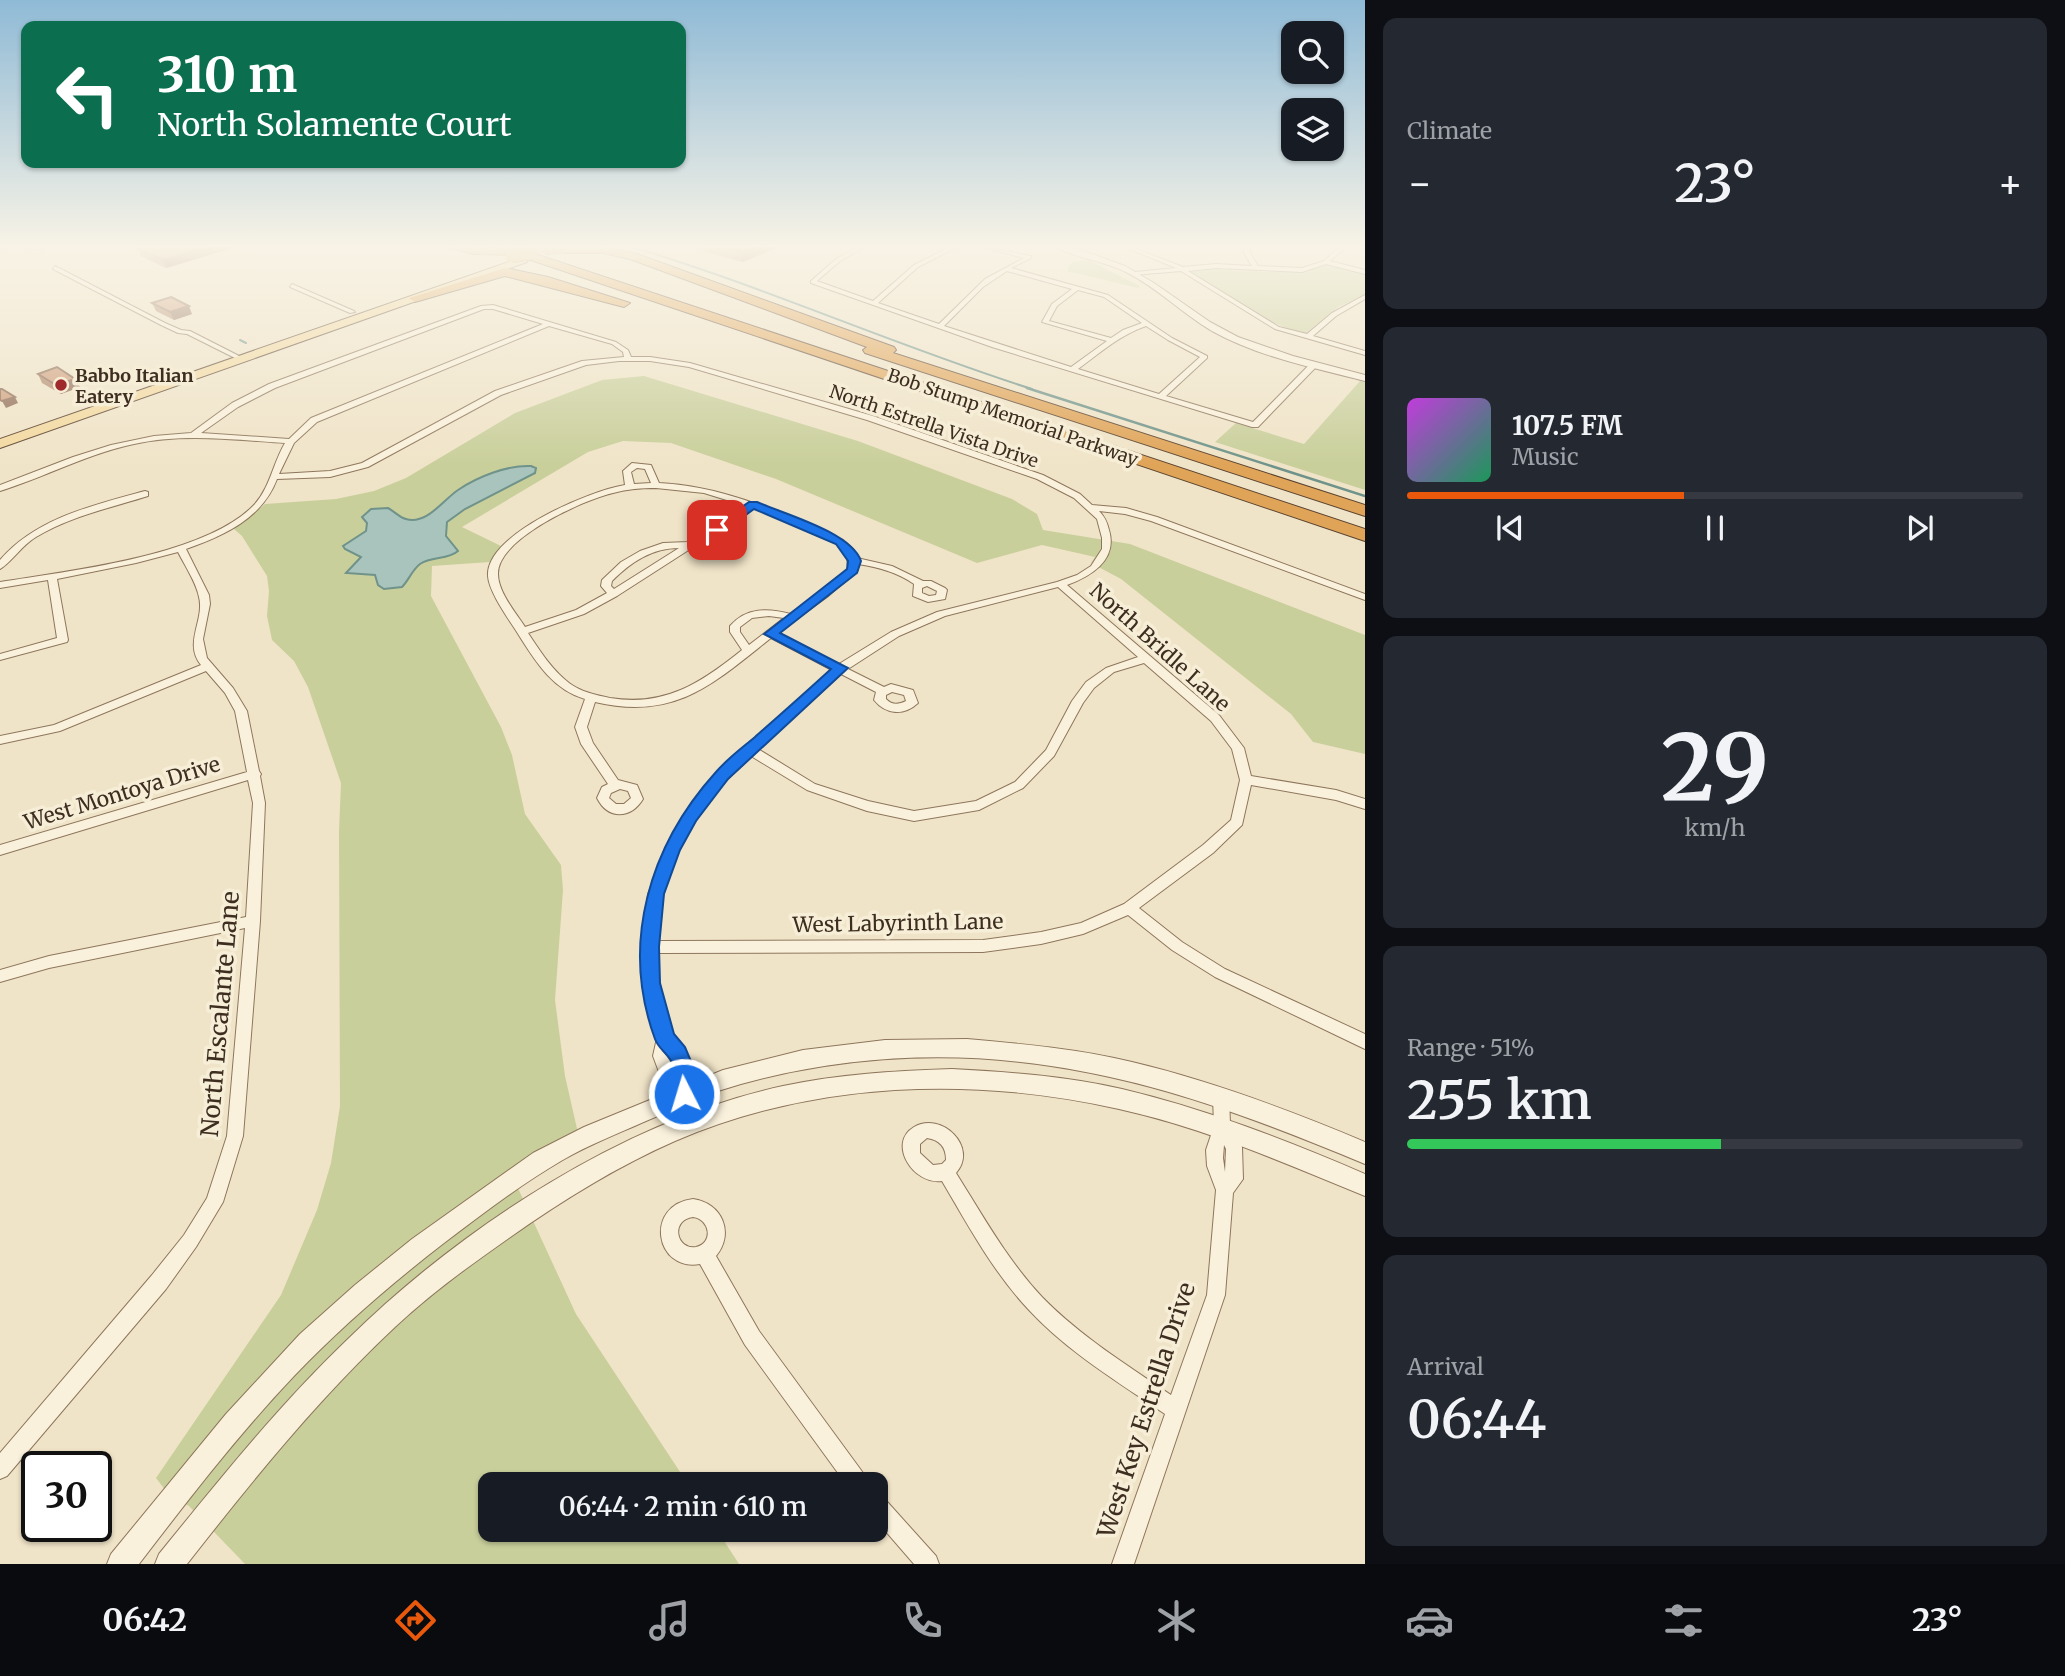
<!DOCTYPE html>
<meta charset="utf-8">
<style>
body{margin:0;font-family:Merriweather,serif;background:#242831;color:#f1f3f6;height:100vh;display:flex;flex-direction:column;font-size:26px;white-space:nowrap}
*{box-sizing:border-box;margin:0}
p{font-size:23px;color:#9ea1a6}
.icon{flex:none;width:38px;height:38px;fill:none;stroke:currentColor;stroke-width:2;stroke-linecap:round;stroke-linejoin:round}
.map{position:relative;flex:1;overflow:hidden}
.drawer{display:flex;flex-direction:column;gap:18px;padding:18px;background:#0d0f14;width:700px}
.drawer>*{flex:none}
.guide{position:absolute;left:21px;top:21px;width:665px;height:147px;border-radius:14px;box-shadow:0 2px 5px #0004;background:#0b6e4f;color:#fff;overflow:hidden}
.fabs{position:absolute;left:1281px;top:21px;display:grid;gap:14px}
.fabs a{display:grid;place-items:center;width:63px;height:63px;border-radius:14px;background:#171b24;box-shadow:0 2px 5px #0004;font-size:35px}
.speed{position:absolute;left:21px;top:1451px;display:flex;gap:14px;font-size:35px;font-weight:700;text-align:center}
.speed>*{display:grid;place-content:center;width:91px;height:91px;border-radius:50%;background:#171b24;box-shadow:0 2px 5px #0004;line-height:1}
.speed .limit{border:4px solid #111;border-radius:10px;background:#fff;color:#111}
.pin{position:absolute;display:grid;place-items:center;width:60px;height:60px;color:#fff;margin:-30px;border-radius:14px;box-shadow:0 4px 10px #0006}
.me{position:absolute;width:77px;margin:-38px;rotate:355deg;stroke-linejoin:round;filter:drop-shadow(0 0 5px #0008)}
.turn{display:flex;align-items:center;gap:24px;height:147px;padding:0 21px;font-size:32px}
.turn .icon{width:91px;height:91px;stroke-width:2.5}
.turn b{display:block;font-size:49px;line-height:60px}
.big{font-size:52px;font-weight:600;line-height:1.1}
.drawer .widget{flex:1;display:flex;flex-direction:column;justify-content:center;gap:10px;min-width:0;padding:0 24px;border-radius:14px;background:#242831}
.drawer .dial{align-items:center;gap:0}
.dial b{font-size:91px;line-height:1}
.song{display:flex;align-items:center;gap:21px}
.cover{width:84px;height:84px;border-radius:10px;background:linear-gradient(135deg,hsl(290 70% 55%),hsl(150 70% 35%))}
.played{height:7px;border-radius:4px;background:linear-gradient(90deg,#ea580c 45%,#363941 45%)}
.keys{display:flex;justify-content:space-around;direction:ltr}
.heat{display:flex;justify-content:space-between;align-items:center;font-size:38px;direction:ltr}
.charge{height:10px;border-radius:5px;background:linear-gradient(90deg,#34c759 51%,#363941 0)}
.trip{position:absolute;left:478px;top:1472px;width:410px;height:70px;border-radius:14px;background:#171b24;box-shadow:0 2px 5px #0004;font-weight:600;line-height:70px;text-align:center}
.tabs{display:flex;height:112px;justify-content:space-around;align-items:center;background:#090b0e;color:#9ea1a6}
.tabs .icon{width:49px;height:49px}
.tabs .current{color:#ea580c}
.tabs b{font-size:32px;color:#f1f3f6}
main{display:flex;flex:1;min-height:0}
.map>svg:first-child{display:block}
.green{fill:#c9cf9b}
.water{fill:#a9c4bc;stroke:#6f938a;stroke-width:2}
.lines{fill:none;stroke-linecap:round;stroke-linejoin:round}
.stream-far1{stroke:#6f938a;stroke-width:2}
.stream{stroke:#6f938a;stroke-width:2.5}
.minor-casing{stroke:#8d765c;stroke-width:2}
.tertiary-casing{stroke:#8d765c;stroke-width:2}
.primary-casing{stroke:#5b4430;stroke-width:2}
.motorway-casing{stroke:#5b4430;stroke-width:2}
.minor{fill:#faf1dc;fill-rule:evenodd}
.tertiary{fill:#faf1dc;fill-rule:evenodd}
.primary{fill:#f3d9a0;fill-rule:evenodd}
.motorway{fill:#e0a458;fill-rule:evenodd}
.motorway-bridge-casing{stroke:#5b4430;stroke-width:14;stroke-linecap:butt}
.motorway-bridge{stroke:#e0a458;stroke-width:13}
.wall{fill:#b2896c}
.shaded-wall{fill:#916f58}
.building{fill:#cf9f7d;stroke:#916f58;stroke-width:2}
.route{fill:#1a73e8;stroke:#114b97;stroke-width:2}
.poi-dot{fill:#9e2a2b;stroke:#f7eed8;stroke-width:2.5}
.labels{text-anchor:middle;dominant-baseline:central;stroke-width:7;stroke-linejoin:round;paint-order:stroke}
.far-poi-label{font-size:18px;font-weight:bold;fill:#3d2e20;stroke:#f7eed8;text-anchor:start}
.far-street-label{font-size:18px;fill:#3d2e20;stroke:#f7eed8}
.street-label{font-size:21px;fill:#3d2e20;stroke:#f7eed8}
.near-street-label{font-size:24px;fill:#3d2e20;stroke:#f7eed8}
</style>
<main>
<div class="map">
<svg width="1365" height="1564" viewBox="0 0 1365 1564">
<rect width="100%" height="100%" fill="#f0e4c8"/>
<g class="green">
<path d="M1086,259l54,27 -2,2 -71,-17 4,-8z"/>
<path d="M1328,264l37,9v22l-27,12 -34,28 -42,-17 -76,-49c41,-2 106,10 142,-5z"/>
<path d="M644,376l214,65 154,58 25,15 6,16 87,14 235,91v119l-52,-12 -22,-28 -170,-135 -30,-16 4,-6 -53,-12 -65,18 -201,-84 -105,-36 -48,-2 -35,11 -126,75 39,19 -11,16 -58,4 -1,30 70,131 11,28 13,59 36,51 2,25 -8,110 10,76 13,57 -67,40 65,141 112,170h-198v46h227l22,34h-494l-56,-58 -20,-11 -13,-17 125,-183 36,-85 14,-47 9,-57 -1,-274 2,-49 -33,-96 -14,-26 -22,-21 -5,-24 2,-25 -2,-15 -25,-40 -8,-7 31,-25 71,-5 38,-8 32,-13 109,-65 87,-33z"/>
<path d="M1360,381l5,1v108l-150,-48 21,-19 68,21z"/>
</g>
<path class="water" d="M531,466l5,2 -1,5 -70,36 -18,13 -1,14 12,15c-10,9 -26,5 -38,13 -8,6 -11,16 -18,23l-18,2 -6,-4 -3,-10 -29,-2 15,-16 -16,-8 -2,-3 23,-15 1,-8 -5,-6 9,-8 17,-1c6,3 12,10 18,11 21,6 37,-19 52,-29 19,-13 49,-25 73,-24z"/>
<g class="lines">
<g class="stream-far1">
<path d="M629,246c137,41 267,100 403,143"/>
<path d="M240,340l6,3"/>
</g>
<path class="stream" d="M1027,388l338,108"/>
<g class="minor-casing">
<g id="minor">
<path d="M0,246h6l-6,2z"/>
<path d="M25,246h23l-12,4z"/>
<path d="M860,246h6l-26,15 -23,20 56,20 41,-36 38,-19h7l-41,21 -40,36 61,21 46,-45 39,-21 -46,-12 53,10v2l-20,10 97,27 64,43 35,18v2l-41,38 87,26 58,-59 7,2 -60,62h-6l-260,-80 -181,-64v-2l25,-22zM1007,271l65,18 -20,15 -10,18 65,19 -36,26 -127,-41 39,-39zM1078,290l26,7 38,26 -19,7 -12,8 -62,-17 8,-15zM1146,326l22,14 32,17 -41,37 -81,-25c23,-17 42,-34 68,-43z"/>
<path d="M1122,246h7l54,21 33,-3 36,2 -9,-15 3,-5h6l-3,5 9,15 44,2 22,-7 17,-15h6l-17,15 35,9v4l-39,-10 -24,8 -86,-4 -28,3 91,56 28,7 25,-21 33,-18v4l-29,17 -23,20 52,15v4l-90,-26 -94,-58 -48,4 2,-3 41,-4z"/>
<path d="M55,266l110,57 16,7 9,1 53,27 -6,1 -50,-25 -9,-1 -17,-8 -108,-56z"/>
<path d="M292,284l62,27 1,1 -5,1 -60,-26z"/>
<path d="M493,305l123,37 12,8 3,7h19l40,6 183,53 170,59 37,19 12,11 34,3 31,9 208,77v6l-214,-79 -26,-7 -26,-3c6,6 8,11 10,19 9,30 -18,46 -42,55l152,130 25,33 7,28 85,14 29,9v10l-29,-9 -85,-15 -9,40 -29,28 -74,55 43,34 43,27 140,65v15l-150,-72 -43,-27 -44,-35 -45,19 -42,10 -58,8 -326,1 1,30 14,52 13,17 6,12 2,13 -1,17 11,28 -2,6 -6,2 -6,-2 -11,-29 -13,-11 -12,-32 4,-18 -13,-55 -1,-36 5,-53 17,-44 21,-37 32,-41 114,-102 -61,-32c-58,46 -96,83 -176,64l-8,25 6,16 25,37 19,5 6,14c-12,20 -35,21 -46,-1l5,-11 6,-3 -27,-40 -6,-17 10,-28c-31,-9 -48,-35 -65,-62 -9,-15 -31,-44 -32,-61 -3,-42 104,-86 137,-91l-2,-14 9,-8 19,2 8,18c66,3 124,31 184,57l10,9 4,9 35,8 31,15h8l14,7 2,2 -2,9 -17,3 -15,-6 1,-12c-17,-12 -36,-17 -56,-20v6l-31,27 -50,36 62,31 52,-32 46,-20 120,-30 20,-7 14,-9 11,-17v-11l-5,-19 -23,-21 -37,-19 -170,-59 -178,-53 -39,-6h-31l-33,4 -85,30 -133,72 -38,10 -53,2c-15,40 -54,57 -91,70l23,46 1,9 -7,35 4,19 26,30 14,23 12,60 2,3 -1,2 5,27 -5,118 -17,215 -20,66 -27,45 -30,42 -159,187 -7,3v-26l152,-178 32,-40 23,-37 20,-62 18,-208 -196,40 -49,14v-12l49,-14 197,-39 7,-114 -5,-23 -248,75v-10l247,-73 -12,-61 -10,-18 -19,-22 -146,60 -60,13v-8l54,-11 147,-60c-18,-22 4,-45 -2,-68 -3,-15 -14,-31 -21,-45l-42,11 -79,16 11,61 -1,2 -67,18v-6l57,-16 -9,-58 -48,8v-6c69,-11 205,-26 254,-77 16,-17 19,-42 31,-62 -50,-3 -101,-10 -151,1 -47,10 -89,33 -134,47v-6l73,-28 38,-12 43,-9 37,-3 41,-30 37,-19 212,-78zM484,309h9l50,15 -232,94 -22,21 -88,-6 37,-26 37,-19zM549,326l63,18 11,8 1,5 -42,4 -87,30 -133,72 -32,8 -51,3 15,-31 23,-21zM637,468l8,1 6,14 -17,1 -3,-12zM656,488l48,5 42,13 -58,36 -25,1 -23,8 -19,11 -19,18 -1,6 6,7 -31,17 -51,17c-9,-14 -27,-35 -27,-53 -1,-35 85,-74 115,-81 14,-4 29,-5 43,-5zM754,508l83,36 10,10 1,15 -57,45c-23,-6 -45,-7 -61,12v6l12,18c-41,33 -77,57 -132,48 -14,-3 -29,-6 -41,-15 -17,-13 -29,-32 -41,-50l56,-19 33,-18zM679,548l-65,41 -3,-3 1,-5c19,-19 40,-33 67,-33zM927,586l10,5 -1,4 -7,1 -7,-3v-5zM1058,587l80,70 -32,11 -20,14 -14,19 -26,49 -31,32 -39,19 -62,10 -46,-10 -53,-17 -57,-35 83,-75 35,18 -2,8c12,15 30,16 44,3l-5,-13 -22,-6 -7,3 -36,-18 51,-33 46,-20zM769,616l15,2 -35,27 -9,-13v-5l12,-9zM1144,663l67,58 21,28 8,31 -9,40 -28,25 -79,59 -43,19 -40,9 -58,8 -325,1c1,-16 0,-34 5,-49 16,-54 47,-99 88,-136l56,34 60,21 47,10 65,-11 44,-22 31,-32 29,-53 11,-15 20,-16zM892,692l12,3 2,6c-8,4 -14,4 -20,-2v-4zM620,789l8,2 3,7 -7,6h-8l-7,-6 2,-5zM669,1055l6,9 3,14 -9,-22z"/>
<path d="M145,491l3,1v4c-38,12 -77,20 -112,41 -14,8 -25,26 -36,32v-9c36,-42 94,-55 145,-69z"/>
<path d="M1221,1088l6,3 2,5 1,28 12,23 1,32 -10,14 -8,102 -91,269h-22l53,-150c-47,-32 -97,-62 -136,-104 -36,-38 -61,-85 -87,-129 -29,4 -55,-38 -28,-54 27,-16 65,20 42,46 27,43 52,88 86,124 38,39 85,68 129,98l36,-100 9,-105 -9,-24 -1,-16 8,-24 -1,-30 2,-5zM927,1138c13,2 19,9 19,22l-4,4 -9,1 -13,-12v-9zM1224,1145l2,4 -1,23 -2,-14z"/>
<path d="M693,1199c29,4 42,34 23,57l43,75 107,146 3,7h-23l-101,-139 -45,-81c-45,8 -56,-59 -7,-65zM693,1217c17,2 21,26 3,30 -20,3 -26,-27 -3,-30z"/>
<path d="M875,1492l7,4 54,60 3,8h-25l-39,-45z"/>
</g>
</g>
<g class="tertiary-casing">
<g id="tertiary">
<path d="M1053,246h11l17,4 44,16 29,17 56,39 28,15 55,19 72,19v6c-51,-13 -106,-24 -153,-50 -29,-17 -53,-42 -84,-58 -23,-12 -53,-15 -75,-27z"/>
<path d="M967,1039c56,5 111,10 165,23 80,19 157,48 233,80v22c-104,-43 -201,-81 -314,-98 -110,-17 -226,-9 -333,25 -25,8 -48,20 -72,30 -29,13 -58,24 -85,40 -41,24 -79,53 -117,82 -53,41 -104,85 -150,133 -56,59 -106,124 -155,188h-32l4,-10 115,-140 74,-80 55,-49 57,-46 121,-86 51,-26 139,-57 80,-20 82,-10z"/>
<path d="M952,1069c57,3 114,7 170,20 84,20 164,51 243,85v22c-81,-33 -160,-68 -246,-87 -146,-33 -305,-28 -444,32 -59,26 -114,60 -166,97 -40,28 -79,56 -114,89 -77,72 -143,154 -208,237h-32l4,-10c60,-74 120,-149 189,-215 114,-112 277,-219 435,-253 56,-12 112,-15 169,-17z"/>
</g>
</g>
<g class="primary-casing">
<path id="primary" d="M523,257l5,3 -1,2 -527,186v-9z"/>
</g>
<g class="motorway-casing">
<g id="motorway">
<path d="M444,246l53,2 -1,-2h15l854,283v12l-849,-286 -43,-1z"/>
<path d="M603,247l34,7 257,93 2,3 -3,3 472,152v11l-500,-163 -2,-3 4,-3 -237,-88 -27,-6h-39l-6,-3 6,-3z"/>
<path d="M505,268l43,9 82,26 -6,4 -119,-31 -90,26 -6,-4z"/>
</g>
</g>
<use href="#minor" class="minor"/>
<use href="#tertiary" class="tertiary"/>
<use href="#primary" class="primary"/>
<use href="#motorway" class="motorway"/>
<g class="motorway-bridge-casing">
<g id="motorway-bridge">
<path d="M546,248l17,-2"/>
<path d="M512,256l20,-3"/>
</g>
</g>
<use href="#motorway-bridge" class="motorway-bridge"/>
</g>
<g class="wall">
<path d="M135,246h104l-73,22 -25,-12 -3,-7 2,-1z"/>
<path d="M703,246h79l-40,16 -39,-11z"/>
<path d="M152,303l40,11 -18,6 -18,-9z"/>
<path d="M38,374l37,5 5,8 -19,7 -19,-11z"/>
</g>
<g class="shaded-wall">
<path d="M211,246h28l-73,22 -3,-8z"/>
<path d="M758,246h24l-40,16v-10z"/>
<path d="M189,306l3,8 -18,6 -4,-8z"/>
<path d="M75,379l5,8 -19,7 -5,-9z"/>
<path d="M15,397l3,6 -12,5 -4,-7z"/>
</g>
<g class="building">
<path d="M149,246h62l-48,14 -25,-11z"/>
<path d="M721,246h37l-16,6z"/>
<path d="M171,297l18,9 -19,6 -18,-9z"/>
<path d="M57,367l18,12 -19,6 -18,-11z"/>
<path d="M0,389h2l13,8 -13,4 -2,-1z"/>
</g>
<linearGradient id="sky" x2="0" y2="1"><stop stop-color="#8fbad6"/><stop offset="0.53" stop-color="#f8f3e6"/><stop offset="1" stop-color="#f8f3e6" stop-opacity="0"/></linearGradient>
<rect width="1365" height="465" fill="url(#sky)"/>
<path class="route" d="M749,502h8c27,12 94,30 104,59l-4,12 -77,60 68,35 -120,111 -32,42 -16,29 -16,44 -5,53 1,36 14,51 11,13 13,31 -7,23 -7,3 -8,-3c-5,-13 2,-26 -5,-40 -4,-8 -13,-13 -16,-22 -35,-95 -6,-193 61,-267 11,-13 26,-24 39,-35 26,-23 51,-45 76,-68l-67,-35 78,-61 5,-4 1,-8 -12,-17 -82,-35 -33,24h-9v-5z"/>
<circle class="poi-dot" cx="61" cy="385" r="7"/>
<g class="labels">
<g class="far-poi-label">
<text x="75" y="375">Babbo Italian<tspan x="75" dy="21">Eatery</tspan></text>
</g>
<g class="far-street-label">
<text transform="translate(1013 417) rotate(19)">Bob Stump Memorial Parkway</text>
<text transform="translate(934 426) rotate(19)">North Estrella Vista Drive</text>
</g>
<g class="street-label">
<text transform="translate(1160 647) rotate(42)">North Bridle Lane</text>
<text transform="translate(122 793) rotate(-17)">West Montoya Drive</text>
<text transform="translate(898 923) rotate(-1)">West Labyrinth Lane</text>
</g>
<g class="near-street-label">
<text transform="translate(220 1014) rotate(-85)">North Escalante Lane</text>
<text transform="translate(1146 1410) rotate(-72)">West Key Estrella Drive</text>
</g>
</g>
</svg>
<div class="fabs">
<a><svg class="icon" aria-label="search" viewBox="0 0 24 24"><circle cx="10" cy="10" r="6"/><path d="M15 15l6 6"/></svg></a>
<a><svg class="icon" aria-label="layers" viewBox="0 0 24 24"><path d="M12 4l9 5-9 5-9-5zM3 14l9 5 9-5"/></svg></a>
</div>
<div class="speed"><div class="limit">30</div></div>
<div class="pin" style="left:717px;top:530px;background:#d93025"><svg class="icon" aria-label="arrive" viewBox="0 0 24 24"><path d="M6 21V4h12l-3 4 3 4H6"/></svg></div>
<svg class="me" style="left:684px;top:1094px" viewBox="-20 -20 40 40"><circle r="17" fill="#1a73e8" stroke="#fff" stroke-width="3"/><path d="M0-11L8 9 0 5-8 9z" fill="#fff"/></svg>
<div class="trip">06:44 · 2 min · 610 m</div>
<div class="guide">
<div class="turn"><svg class="icon" aria-label="left" viewBox="0 0 24 24"><path d="M17 20v-9H6M10 6l-5 5 5 5"/></svg><div><b>310 m</b>North Solamente Court</div></div>
</div>
</div>
<section class="drawer">
<div class="widget"><p>Climate</p>
<div class="heat"><a>−</a><b class="big">23°</b><a>+</a></div>
</div>
<div class="widget">
<div class="song"><i class="cover"></i><div><b>107.5 FM</b><p>Music</p></div></div>
<div class="played"></div>
<div class="keys"><svg class="icon" aria-label="previous" viewBox="0 0 24 24"><path d="M18 5L8 12l10 7zM5 5v14"/></svg><svg class="icon" aria-label="pause" viewBox="0 0 24 24"><path d="M8 5v14M16 5v14"/></svg><svg class="icon" aria-label="next" viewBox="0 0 24 24"><path d="M6 5l10 7-10 7zM19 5v14"/></svg></div>
</div>
<div class="widget dial"><b>29</b><p>km/h</p></div>
<div class="widget"><p>Range · 51%</p><b class="big">255 km</b><div class="charge"></div></div>
<div class="widget"><p>Arrival</p><b class="big">06:44</b></div>
</section>
</main>
<nav class="tabs">
<b>06:42</b>
<svg class="icon current" aria-label="directions" viewBox="0 0 24 24"><path d="M12 3l9 9-9 9-9-9zM9 14v-3h6M13 9l2 2-2 2"/></svg>
<svg class="icon" aria-label="music" viewBox="0 0 24 24"><path d="M9 18V5l10-2v13"/><circle cx="6" cy="18" r="3"/><circle cx="16" cy="16" r="3"/></svg>
<svg class="icon" aria-label="phone" viewBox="0 0 24 24"><path d="M5 4h4l2 5-3 2q2 4 5 5l2-3 5 2v4C11 20 4 13 5 4z"/></svg>
<svg class="icon" aria-label="climate" viewBox="0 0 24 24"><path d="M12 3v18M4 7l16 10M4 17L20 7"/></svg>
<svg class="icon" aria-label="car" viewBox="0 0 24 24"><path d="M5 17H2v-5l4-1 3-4h7l3 4 3 1v5h-3M9 17h6M6 11h13"/><circle cx="7" cy="17" r="2"/><circle cx="17" cy="17" r="2"/></svg>
<svg class="icon" aria-label="filters" viewBox="0 0 24 24"><path d="M4 7h16M4 17h16"/><circle cx="9" cy="7" r="2"/><circle cx="15" cy="17" r="2"/></svg>
<b>23°</b>
</nav>
